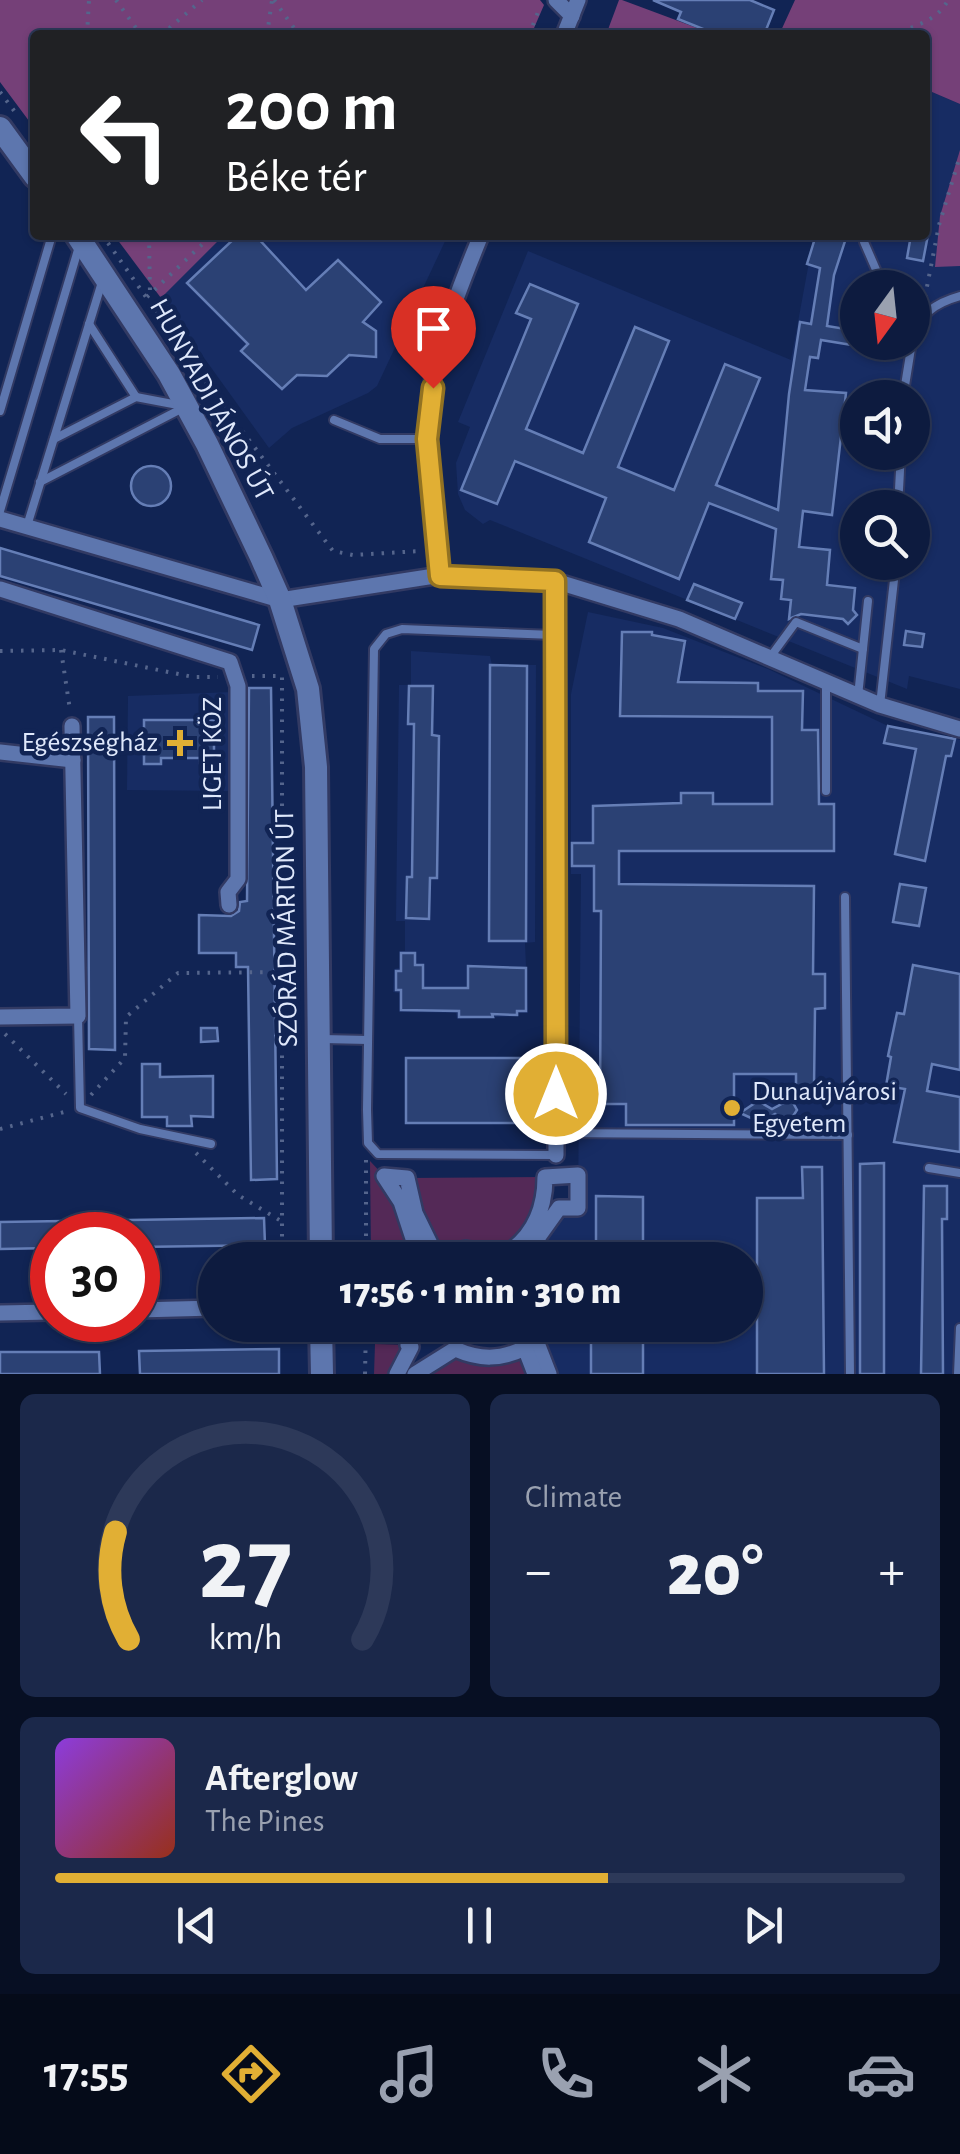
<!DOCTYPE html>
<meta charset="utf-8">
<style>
body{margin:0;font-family:"Alegreya Sans",sans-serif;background:#1b284a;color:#f1f3f6;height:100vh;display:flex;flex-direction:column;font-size:38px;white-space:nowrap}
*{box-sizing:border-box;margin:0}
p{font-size:32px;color:#9aa1b0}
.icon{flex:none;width:55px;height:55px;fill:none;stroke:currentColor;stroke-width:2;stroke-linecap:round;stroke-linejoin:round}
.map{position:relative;height:1374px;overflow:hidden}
.drawer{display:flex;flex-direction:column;gap:20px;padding:20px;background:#070f23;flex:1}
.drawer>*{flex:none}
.hud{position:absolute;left:30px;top:30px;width:900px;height:210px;border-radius:10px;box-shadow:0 2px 8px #0004,0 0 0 2px #2d3959;background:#202124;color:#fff;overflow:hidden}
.needle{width:65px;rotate:195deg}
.controls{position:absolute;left:840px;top:270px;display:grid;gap:20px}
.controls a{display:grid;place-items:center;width:90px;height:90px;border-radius:50%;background:#0d1b3f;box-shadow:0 2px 8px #0004,0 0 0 2px #2d3959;font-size:50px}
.speed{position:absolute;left:30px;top:1212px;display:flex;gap:20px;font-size:50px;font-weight:700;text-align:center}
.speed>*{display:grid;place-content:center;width:130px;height:130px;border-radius:50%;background:#0d1b3f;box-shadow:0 2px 8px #0004,0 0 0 2px #2d3959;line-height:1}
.speed .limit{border:15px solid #d22;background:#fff;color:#111}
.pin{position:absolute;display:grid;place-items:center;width:85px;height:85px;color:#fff;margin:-102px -42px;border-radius:50% 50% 50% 0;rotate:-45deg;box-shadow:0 0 10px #0007}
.pin .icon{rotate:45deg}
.me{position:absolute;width:110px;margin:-55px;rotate:0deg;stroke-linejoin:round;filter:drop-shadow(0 0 8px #0008)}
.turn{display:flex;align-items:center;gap:35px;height:210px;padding:0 30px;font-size:45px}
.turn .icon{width:130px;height:130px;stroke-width:2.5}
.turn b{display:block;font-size:70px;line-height:85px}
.big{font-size:75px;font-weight:800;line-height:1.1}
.drawer .tile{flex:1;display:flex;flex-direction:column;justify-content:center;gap:15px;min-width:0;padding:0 35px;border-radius:15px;background:#1b284a}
.drawer .dial{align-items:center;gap:0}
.dial svg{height:260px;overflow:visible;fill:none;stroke:#2d3959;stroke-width:7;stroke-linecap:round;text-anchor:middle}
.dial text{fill:#f1f3f6;stroke:none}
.song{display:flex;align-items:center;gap:30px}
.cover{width:120px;height:120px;border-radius:15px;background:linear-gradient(135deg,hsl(270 70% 55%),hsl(10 70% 35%))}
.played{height:10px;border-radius:5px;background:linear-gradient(90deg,#e1af34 65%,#2d3959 65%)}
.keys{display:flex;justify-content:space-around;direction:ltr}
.heat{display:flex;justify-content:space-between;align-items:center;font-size:55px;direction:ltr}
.drawer .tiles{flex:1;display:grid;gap:20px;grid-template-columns:1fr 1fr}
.tile:last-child{grid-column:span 2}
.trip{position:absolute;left:198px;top:1242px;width:565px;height:100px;border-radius:50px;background:#0d1b3f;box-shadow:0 2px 8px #0004,0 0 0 2px #2d3959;font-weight:800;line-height:100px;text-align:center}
.dock{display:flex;height:160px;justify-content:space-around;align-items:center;background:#050b19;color:#9aa1b0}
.dock .icon{width:70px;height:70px}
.dock .on{color:#e1af34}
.dock b{font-size:45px;color:#f1f3f6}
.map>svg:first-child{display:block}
.built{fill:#172c63;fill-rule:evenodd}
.green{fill:#542957}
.forest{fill:#754078}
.building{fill:#2b4174;stroke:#657eb6;stroke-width:2.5}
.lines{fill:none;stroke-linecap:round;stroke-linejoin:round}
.lane-casing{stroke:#323a63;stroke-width:12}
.street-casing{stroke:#323a63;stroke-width:20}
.secondary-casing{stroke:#323a63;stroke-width:28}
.path{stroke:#55658c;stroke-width:4;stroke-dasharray:2.5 8;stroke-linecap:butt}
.lane{stroke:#5d76ae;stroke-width:8}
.street{stroke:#5d76ae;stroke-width:15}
.secondary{stroke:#5d76ae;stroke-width:22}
.route-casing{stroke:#927222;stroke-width:25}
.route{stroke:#e1af34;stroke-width:18}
.poi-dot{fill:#e1af34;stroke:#112454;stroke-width:4}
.labels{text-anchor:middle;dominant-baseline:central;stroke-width:9;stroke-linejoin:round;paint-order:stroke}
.street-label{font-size:28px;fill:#dfe8fb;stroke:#112454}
.poi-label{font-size:28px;fill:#dfe8fb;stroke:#112454;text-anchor:end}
</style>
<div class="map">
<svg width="960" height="1374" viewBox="0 0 960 1374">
<rect width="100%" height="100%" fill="#112454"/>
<g class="built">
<path d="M925,89l35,15v130l-8,32h8v423l-51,-13 -2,13 -417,-169 -7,4 -18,-14 -7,-16 -2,-31 14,-36 -12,-5 70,-171 263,109 23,-125h111zM858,288h54v54h-54zM858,398h54v54h-54zM858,508h54v54h-54z"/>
<path d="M224,235h224l-71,151 -9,7 -76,35 -23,20 -108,-150z"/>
<path d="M588,612l75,16 105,41 120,57 72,14v634h-411l-19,-49h215v-65h-214l16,-37 31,-16 3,-333h-10v-180z"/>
<path d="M411,651l79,5 2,9h44l-1,277 -10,1 3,70h-9v3l-62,3 -1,-6 -57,-1v-19l-6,-1 1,-23 5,-1v-17h6v-30h-9l3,-236h12z"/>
<path d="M233,692v99l-106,-1 1,-94z"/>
</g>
<g class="green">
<path d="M370,1161l14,15 36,84 -49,-1z"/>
<path d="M545,1177v17l-29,54 -80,8 -29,-78z"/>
<path d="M375,1344l33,1 -11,29h-23z"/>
<path d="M525,1348l10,26h-120l40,-25 13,6z"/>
</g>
<g class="forest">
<path d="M0,0h540l4,5 -13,30h-496v94l-35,-47z"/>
<path d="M619,0h3l94,35h-110z"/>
<path d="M795,0h165v104l-35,-15v-54h-146z"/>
<path d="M960,150v116l-25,1 5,-51z"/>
<path d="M114,235h110l-63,63z"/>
</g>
<g class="building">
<path d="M653,0h97l24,10 -10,25h-46l-40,-16 3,-7z"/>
<path d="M238,235h17l51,55 32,-30 43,42 -18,20 13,9v26l-27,-2 -22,21 -30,-1 -15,14 -41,-38 7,-7 -61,-61z"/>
<path d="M816,235h31l-13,40 -7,51 31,5v15l-37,-6 -3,18 -8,-1 -5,33 41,3 -14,122 -29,-4 -4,36 31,3 -3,35 28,3 -2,22 4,5 -9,9 -5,-5 -42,-5 -12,5 2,-19 -10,-1 2,-19 -12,-1 5,-50 -67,-26 -30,76 -90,-37 17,-44 -91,-37 -18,43 -36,-14 70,-171 -15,-6 14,-29 48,20 -52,125 57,24 52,-126 34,14 -51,126 56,23 51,-126 35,14 -44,107 62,25 11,-116 11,-72 11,2 9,-56 -13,-4z"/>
<path d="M911,235h17l-5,26 -16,-3z"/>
<circle cx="151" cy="486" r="20"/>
<path d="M0,548l259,77 -7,25 -252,-74z"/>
<path d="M694,584l48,19 -7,16 -48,-19z"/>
<path d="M906,631l18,3 -2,13 -18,-2z"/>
<path d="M622,632h30v3l33,6 -7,41 80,1v8h45l-1,39h16l1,74h15v47h-215v33l195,2 -1,88h12v34l-10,1 -1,78 -18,-1v-12h-62v51h-108v-21h-26l1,-193h-7v-45h-22v-23h21v-37l88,-3v-10h32v11h59v-87l-152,-1z"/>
<path d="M490,665l37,1 -1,275h-37z"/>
<path d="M409,686h24l-1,49 7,1 -2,142h-7l-1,41 -23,-1 1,-41h5l2,-153h-6z"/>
<path d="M249,688h22l6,491 -26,1 -3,-213h-12v-14h-37v-38l32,1 8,-5 1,-9 7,-1z"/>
<path d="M88,717h26l1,333 -26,-1z"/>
<path d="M144,720h70v43h-14v-5h-39v6h-17z"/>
<path d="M888,726l67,13 -4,17h-5l-21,105 -30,-7 21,-105 -32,-6z"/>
<path d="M900,884l26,4 -7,38 -26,-4z"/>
<path d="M401,953h14v12h8v23h45v-22l58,2v43h-9v4l-25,-1 1,3h-34v-6l-58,-1v-20h-5v-19h5z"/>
<path d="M913,965l47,9v96l-28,-6 -5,27 33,6v55l-66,-10 11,-53 -19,-3 5,-29 -3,-1 9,-43 7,1z"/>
<path d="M201,1028h16l1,13 -17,1z"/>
<rect x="406" y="1058" width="120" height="65"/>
<path d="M142,1064h18v13l53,-1v41l-22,-1 1,10h-25v-9h-25z"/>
<path d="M791,1099l6,11 -7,11h-6l-9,-7 -15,8 -20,-9 18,-12 14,8z"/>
<path d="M884,1163v211h-24v-210z"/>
<path d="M802,1167h20l2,207h-67v-176h46z"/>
<path d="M924,1186h23v33h-5l1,155h-22z"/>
<path d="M596,1196l47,1v63h-47z"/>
<path d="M264,1218l1,27 -127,2v-12h-86v13l-52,1v-27z"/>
<rect x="591" y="1325" width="52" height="49"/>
<path d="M279,1349v25h-139l-1,-23z"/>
<path d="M0,1352h99l1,22h-100z"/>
</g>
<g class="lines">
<g class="lane-casing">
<g id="lane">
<path d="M867,235l-3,7 20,46"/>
<path d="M89,324l47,73"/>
<path d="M912,339c9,-26 23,-36 48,-43"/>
<path d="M903,398l9,-56"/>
<path d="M0,411l52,-176"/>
<path d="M334,420l46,19h47"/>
<path d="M54,439l82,-42 42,8"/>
<path d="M40,482l143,-74"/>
<path d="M898,508l3,-56"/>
<path d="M0,511l78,-261"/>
<path d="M27,526l75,-244"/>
<path d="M554,635l-152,-6 -16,5 -12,15 -7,461 1,33 10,11 178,1"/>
<path d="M771,656l25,-34 67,27"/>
<path d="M858,696l10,-95"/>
<path d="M880,705l16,-143"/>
<path d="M826,791v-109"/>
<path d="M845,897l5,477"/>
<path d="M78,1016l2,92 60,21 71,15"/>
<path d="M323,1039l45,1"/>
<path d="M557,1133l291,2"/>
<path d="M929,1168l31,5"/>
<path d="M958,1374l2,-46"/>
</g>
</g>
<g class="street-casing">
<g id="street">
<path d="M556,0l16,16"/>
<path d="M564,35l14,-35"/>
<path d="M0,519l280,81 161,-25 114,6 124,38 201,86 80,24"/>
<path d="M441,575c-4,-45 -13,-93 -14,-139 0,-70 28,-137 54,-201"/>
<path d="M555,581l1,574"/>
<path d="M0,589l230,73 8,24v193l-10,13 1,13"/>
<path d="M0,752l73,8"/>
<path d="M0,1017l78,-1 -6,-290"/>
<path d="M420,1260l-19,-58 -17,-26 23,2 8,35 21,43 30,-7 37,7c30,-18 42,-45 42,-79l33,-2v33h-19l-20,28 -8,24"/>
<path d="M138,1310l77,-2"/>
<path d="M0,1313l52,-1"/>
<path d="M530,1325l19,49"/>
<path d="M397,1374l14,-27 -3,-2 9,-20"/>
<path d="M415,1374l40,-25c25,11 45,11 70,-1l10,26"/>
</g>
</g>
<g class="secondary-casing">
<g id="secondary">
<path d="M0,128l35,48"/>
<path d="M77,235l92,139 38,70 54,113 19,43 28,89 8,78 5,493"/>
<path d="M321,1325l1,49"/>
</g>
</g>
<g class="path">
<path d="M116,0l25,35"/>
<path d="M274,0l25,35"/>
<path d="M87,35l2,-35"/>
<path d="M161,35l41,-35"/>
<path d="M267,35l5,-35"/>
<path d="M529,35l11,-28"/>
<path d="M891,35c21,-8 47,-14 57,-35"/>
<path d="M0,92l18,24"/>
<path d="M149,235l1,59"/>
<path d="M108,243l107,152 118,156 20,4 68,-4"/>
<path d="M147,297l65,-62"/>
<path d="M925,297l14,-72 21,-69"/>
<path d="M61,650l9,60"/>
<path d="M0,651l61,-1 132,27h25"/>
<path d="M252,676h30v584"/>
<path d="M5,1034l61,60"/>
<path d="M91,1095l34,-37 1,-41 52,-44 102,-1"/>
<path d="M0,1129l68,-18"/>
<path d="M196,1153l42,42 43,26"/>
<path d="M366,1160v100"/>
<path d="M366,1340h26"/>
<path d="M365,1374l1,-49"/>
</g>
<use href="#lane" class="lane"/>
<use href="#street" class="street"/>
<use href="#secondary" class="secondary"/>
</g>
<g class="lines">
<g class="route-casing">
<path id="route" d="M433,388l-6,51 13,137 115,5 1,513"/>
</g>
<use href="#route" class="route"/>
</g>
<g class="poi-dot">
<path d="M175 728h10v10h10v10h-10v10h-10v-10h-10v-10h10z"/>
<circle cx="732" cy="1108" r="10"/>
</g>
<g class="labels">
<g class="street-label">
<text transform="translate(211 400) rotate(61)">HUNYADI JÁNOS ÚT</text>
<text transform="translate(213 754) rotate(-90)">LIGET KÖZ</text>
<text transform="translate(287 928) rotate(-91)">SZÓRÁD MÁRTON ÚT</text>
</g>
<g class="poi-label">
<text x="158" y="743">Egészségház</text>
<text x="752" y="1092" text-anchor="start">Dunaújvárosi<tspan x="752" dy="32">Egyetem</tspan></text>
</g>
</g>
</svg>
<div class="controls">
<a><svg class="needle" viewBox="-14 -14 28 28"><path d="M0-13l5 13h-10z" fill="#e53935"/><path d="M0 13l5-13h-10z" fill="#9aa1b0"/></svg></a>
<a><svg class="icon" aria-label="sound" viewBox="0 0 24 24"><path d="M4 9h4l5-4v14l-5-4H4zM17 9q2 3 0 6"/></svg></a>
<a><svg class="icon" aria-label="search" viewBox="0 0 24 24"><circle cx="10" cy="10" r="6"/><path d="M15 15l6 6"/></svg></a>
</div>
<div class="speed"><div class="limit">30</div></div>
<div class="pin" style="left:433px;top:388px;background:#d93025"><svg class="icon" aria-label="arrive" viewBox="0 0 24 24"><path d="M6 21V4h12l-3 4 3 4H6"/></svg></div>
<svg class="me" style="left:556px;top:1094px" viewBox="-20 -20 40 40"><circle r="17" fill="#e1af34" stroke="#fff" stroke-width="3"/><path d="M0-11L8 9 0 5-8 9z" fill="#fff"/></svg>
<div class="trip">17:56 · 1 min · 310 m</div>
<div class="hud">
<div class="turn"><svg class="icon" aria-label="left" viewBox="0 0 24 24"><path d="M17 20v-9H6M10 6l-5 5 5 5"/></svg><div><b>200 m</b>Béke tér</div></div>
</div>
</div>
<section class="drawer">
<div class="tiles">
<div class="tile dial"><svg viewBox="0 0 100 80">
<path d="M14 69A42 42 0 1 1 86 69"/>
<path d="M14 69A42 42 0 0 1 10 36" stroke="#e1af34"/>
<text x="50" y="56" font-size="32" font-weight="700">27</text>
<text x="50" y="72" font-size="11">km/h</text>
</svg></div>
<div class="tile"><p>Climate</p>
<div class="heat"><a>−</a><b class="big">20°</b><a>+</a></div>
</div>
<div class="tile">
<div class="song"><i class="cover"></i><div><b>Afterglow</b><p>The Pines</p></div></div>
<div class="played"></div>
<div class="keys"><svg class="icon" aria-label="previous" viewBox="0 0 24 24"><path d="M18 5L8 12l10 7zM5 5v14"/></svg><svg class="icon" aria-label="pause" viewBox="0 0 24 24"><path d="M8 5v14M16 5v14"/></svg><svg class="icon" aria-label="next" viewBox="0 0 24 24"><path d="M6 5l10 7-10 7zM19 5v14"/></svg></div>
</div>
</div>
</section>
<nav class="dock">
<b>17:55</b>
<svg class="icon on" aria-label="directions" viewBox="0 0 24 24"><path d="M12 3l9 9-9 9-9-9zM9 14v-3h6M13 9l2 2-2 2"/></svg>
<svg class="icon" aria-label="music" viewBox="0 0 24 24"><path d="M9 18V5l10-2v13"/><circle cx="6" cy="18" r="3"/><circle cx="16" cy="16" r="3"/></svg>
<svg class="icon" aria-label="phone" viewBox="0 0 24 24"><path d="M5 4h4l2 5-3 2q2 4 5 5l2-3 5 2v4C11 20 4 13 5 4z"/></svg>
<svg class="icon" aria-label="climate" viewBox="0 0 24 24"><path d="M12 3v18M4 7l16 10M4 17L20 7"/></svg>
<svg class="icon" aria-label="car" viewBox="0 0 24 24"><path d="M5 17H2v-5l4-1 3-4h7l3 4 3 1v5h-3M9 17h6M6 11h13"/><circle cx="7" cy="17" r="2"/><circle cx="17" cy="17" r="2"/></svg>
</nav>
